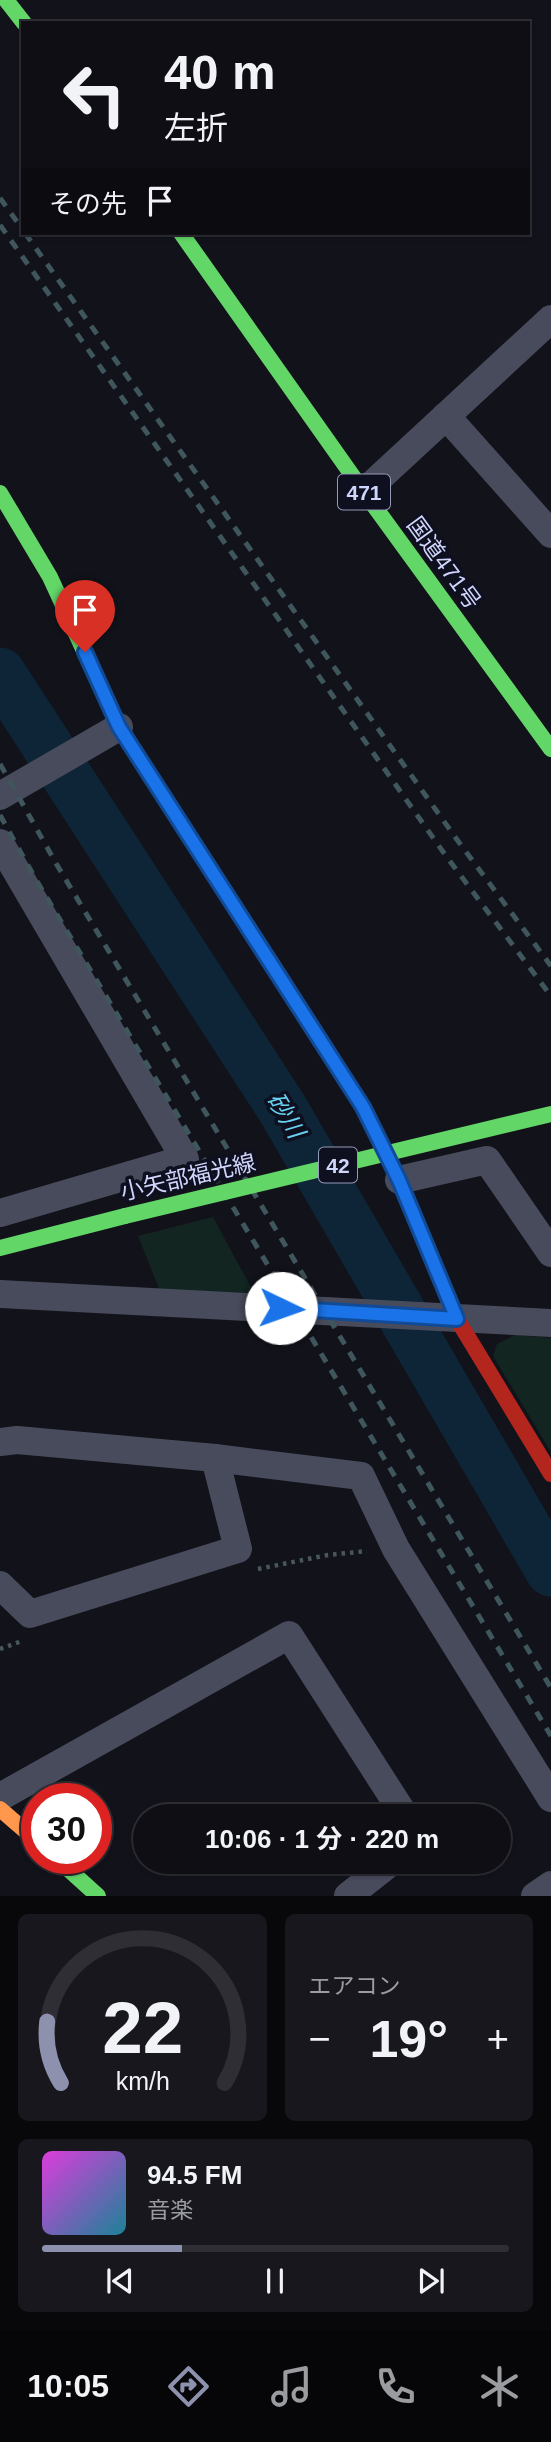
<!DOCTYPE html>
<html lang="ja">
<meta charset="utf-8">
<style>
body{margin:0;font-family:Arial,"Noto Sans JP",sans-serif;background:#17171d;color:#f1f3f6;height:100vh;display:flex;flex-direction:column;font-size:26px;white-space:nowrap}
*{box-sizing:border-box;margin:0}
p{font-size:23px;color:#9b9ca0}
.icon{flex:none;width:38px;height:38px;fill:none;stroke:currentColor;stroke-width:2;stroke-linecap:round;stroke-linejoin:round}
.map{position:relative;height:1896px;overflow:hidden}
.side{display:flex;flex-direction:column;gap:18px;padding:18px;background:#08080b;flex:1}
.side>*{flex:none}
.guide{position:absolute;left:21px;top:21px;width:509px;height:214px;border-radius:0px;box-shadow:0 2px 5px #0004,0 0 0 2px #2e2e34;background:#0e0e14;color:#f1f3f6;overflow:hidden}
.speed{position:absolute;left:21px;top:1783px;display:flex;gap:14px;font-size:35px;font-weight:700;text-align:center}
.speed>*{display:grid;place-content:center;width:91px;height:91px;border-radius:50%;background:#0e0e14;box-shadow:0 2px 5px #0004,0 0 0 2px #2e2e34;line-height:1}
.speed .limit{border:10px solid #d22;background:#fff;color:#111}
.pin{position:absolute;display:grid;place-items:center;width:60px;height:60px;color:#fff;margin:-72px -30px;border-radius:50% 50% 50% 0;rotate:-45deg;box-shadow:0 0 7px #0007}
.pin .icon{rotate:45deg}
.me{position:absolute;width:77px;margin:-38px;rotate:93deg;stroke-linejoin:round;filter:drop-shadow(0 0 5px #0008)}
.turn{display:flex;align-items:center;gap:24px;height:147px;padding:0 28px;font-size:32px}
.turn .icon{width:91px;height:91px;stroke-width:2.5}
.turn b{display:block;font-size:49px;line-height:60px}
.then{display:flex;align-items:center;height:66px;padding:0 28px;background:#0003;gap:14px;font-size:26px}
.big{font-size:52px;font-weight:700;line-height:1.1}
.side .tile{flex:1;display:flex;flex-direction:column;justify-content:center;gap:10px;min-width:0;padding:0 24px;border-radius:10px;background:#17171d}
.side .dial{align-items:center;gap:0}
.dial svg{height:182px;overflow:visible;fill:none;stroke:#2e2e34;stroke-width:7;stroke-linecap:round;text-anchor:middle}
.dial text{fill:#f1f3f6;stroke:none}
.song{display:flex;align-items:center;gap:21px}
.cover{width:84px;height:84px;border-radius:10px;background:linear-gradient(135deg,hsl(300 70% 55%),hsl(190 70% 35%))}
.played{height:7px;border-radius:4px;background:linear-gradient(90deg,#8e91ad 30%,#2e2e34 30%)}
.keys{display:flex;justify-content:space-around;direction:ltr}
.heat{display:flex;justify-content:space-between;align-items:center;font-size:38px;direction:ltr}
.side .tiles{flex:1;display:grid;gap:18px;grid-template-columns:1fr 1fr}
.tile:last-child{grid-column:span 2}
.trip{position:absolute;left:133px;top:1804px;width:378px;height:70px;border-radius:35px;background:#0e0e14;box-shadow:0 2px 5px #0004,0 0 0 2px #2e2e34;font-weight:700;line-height:70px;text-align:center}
.tab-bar{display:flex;height:112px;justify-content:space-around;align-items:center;background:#060608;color:#9b9ca0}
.tab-bar .icon{width:49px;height:49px}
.tab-bar .on{color:#8e91ad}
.tab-bar b{font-size:32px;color:#f1f3f6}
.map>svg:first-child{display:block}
.green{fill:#122521}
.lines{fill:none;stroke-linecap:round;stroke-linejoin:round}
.river{stroke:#0d2536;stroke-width:51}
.path{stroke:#48575d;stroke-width:4.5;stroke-dasharray:3.5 5;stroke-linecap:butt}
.street{stroke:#484b5b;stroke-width:28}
.fast{stroke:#63d668;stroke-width:16}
.slow{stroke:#ff974d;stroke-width:16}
.jam{stroke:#b3261e;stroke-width:16}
.rail{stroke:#3f565c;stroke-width:5;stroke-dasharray:10 9;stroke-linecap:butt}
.fast-bridge{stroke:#63d668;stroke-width:16}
.route-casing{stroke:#114b97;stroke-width:18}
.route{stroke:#1a73e8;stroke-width:12}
.labels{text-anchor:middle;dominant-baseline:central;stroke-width:7;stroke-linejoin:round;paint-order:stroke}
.shield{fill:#0e0f1f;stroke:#969ab9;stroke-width:2}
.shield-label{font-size:21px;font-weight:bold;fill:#d0d5fb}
.street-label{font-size:23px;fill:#d0d5fb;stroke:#0e0f1f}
.water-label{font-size:24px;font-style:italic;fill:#67d1f2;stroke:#0e0f1f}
</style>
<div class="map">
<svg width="551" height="1896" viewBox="0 0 551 1896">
<rect width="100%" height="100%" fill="#12121b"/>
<g class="green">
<path d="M213,1217l41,76 -94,-2 -22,-55z"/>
<path d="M515,1335l36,3v114l-58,-96 4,-12z"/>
</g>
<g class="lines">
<path class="river" d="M0,673l282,435 269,463"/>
<g class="path">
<path d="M258,1569l70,-14 39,-4"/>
<path d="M0,1649l22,-8"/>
</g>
<g class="street">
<path d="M446,416l105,118"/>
<path d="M364,492l187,-173"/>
<path d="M0,796l119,-69"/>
<path d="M0,843l185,316 -185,54"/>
<path d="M399,1180l88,-20 64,93"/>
<path d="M0,1294l551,29"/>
<path d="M0,1442l17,-2 198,18 146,18 35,73 155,249"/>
<path d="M0,1585l30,29 208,-65 -23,-91"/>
<path d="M0,1797l289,-162 116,181"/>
<path d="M348,1896l43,-34"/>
<path d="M535,1896l16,-11"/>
</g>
<g class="fast">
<path d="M6,0l18,23"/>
<path d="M181,233l183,259 187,257"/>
<path d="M0,493l50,84 69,150 160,248"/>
<path d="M0,1248l125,-32"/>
<path d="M56,1858l42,38"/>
</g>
<g class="slow">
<path d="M279,975l84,132 36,73 48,115"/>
<path d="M0,1809l37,32"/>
</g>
<path class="jam" d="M447,1295l10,24 94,155"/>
<g class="rail">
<path d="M0,198l23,32"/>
<path d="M0,225l446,631 105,140"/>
<path d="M25,233l433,608 93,125"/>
<path d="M0,764l57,101 494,823"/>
<path d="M0,815l35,63 516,858"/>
</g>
<path class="fast-bridge" d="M125,1216l426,-102"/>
</g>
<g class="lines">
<g class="route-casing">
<path id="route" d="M85,652l34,75 244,380 36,73 58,139 -176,-11"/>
</g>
<use href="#route" class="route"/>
</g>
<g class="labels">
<g class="shield">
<rect x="338" y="474.5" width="52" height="35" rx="5"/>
<rect x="319" y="1147.5" width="38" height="35" rx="5"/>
</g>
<g class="shield-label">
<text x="364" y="492">471</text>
<text x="338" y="1165">42</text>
</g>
<g class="street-label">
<text transform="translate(444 563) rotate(54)">国道471号</text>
<text transform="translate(188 1177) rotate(-13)">小矢部福光線</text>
</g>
<g class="water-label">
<text transform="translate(286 1115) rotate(59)">砂川</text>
</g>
</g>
</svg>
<div class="speed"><div class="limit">30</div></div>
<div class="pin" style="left:85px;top:652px;background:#d93025"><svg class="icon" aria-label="arrive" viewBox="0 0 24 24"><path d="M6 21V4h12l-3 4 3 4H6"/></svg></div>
<svg class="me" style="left:281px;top:1308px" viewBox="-20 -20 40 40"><circle r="19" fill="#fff"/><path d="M0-13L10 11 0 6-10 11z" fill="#1a73e8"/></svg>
<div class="trip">10:06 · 1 分 · 220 m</div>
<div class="guide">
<div class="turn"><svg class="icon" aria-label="left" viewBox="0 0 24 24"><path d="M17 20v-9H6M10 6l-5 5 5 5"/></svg><div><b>40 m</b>左折</div></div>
<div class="then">その先<svg class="icon" aria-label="arrive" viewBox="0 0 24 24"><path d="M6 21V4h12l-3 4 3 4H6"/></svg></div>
</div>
</div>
<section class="side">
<div class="tiles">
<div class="tile dial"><svg viewBox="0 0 100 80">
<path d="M14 69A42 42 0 1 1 86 69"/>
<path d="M14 69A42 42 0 0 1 8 42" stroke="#8e91ad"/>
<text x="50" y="56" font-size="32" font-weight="700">22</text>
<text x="50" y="72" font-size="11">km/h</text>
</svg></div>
<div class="tile"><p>エアコン</p>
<div class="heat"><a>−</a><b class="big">19°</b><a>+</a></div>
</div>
<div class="tile">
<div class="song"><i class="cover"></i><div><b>94.5 FM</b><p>音楽</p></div></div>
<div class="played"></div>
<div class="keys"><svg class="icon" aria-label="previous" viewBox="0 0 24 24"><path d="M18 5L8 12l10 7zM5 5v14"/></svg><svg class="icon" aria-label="pause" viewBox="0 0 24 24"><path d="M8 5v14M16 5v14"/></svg><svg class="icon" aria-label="next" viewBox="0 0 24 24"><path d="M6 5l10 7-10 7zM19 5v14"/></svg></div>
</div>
</div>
</section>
<nav class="tab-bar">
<b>10:05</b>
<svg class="icon on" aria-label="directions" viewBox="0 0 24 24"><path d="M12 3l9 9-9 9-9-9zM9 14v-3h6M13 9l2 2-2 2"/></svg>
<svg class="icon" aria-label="music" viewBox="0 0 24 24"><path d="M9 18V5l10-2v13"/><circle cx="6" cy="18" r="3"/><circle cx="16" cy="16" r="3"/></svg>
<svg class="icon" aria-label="phone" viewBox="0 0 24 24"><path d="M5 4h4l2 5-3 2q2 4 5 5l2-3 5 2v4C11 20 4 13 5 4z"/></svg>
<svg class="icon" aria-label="climate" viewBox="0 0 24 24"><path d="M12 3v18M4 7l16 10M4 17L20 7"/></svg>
</nav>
